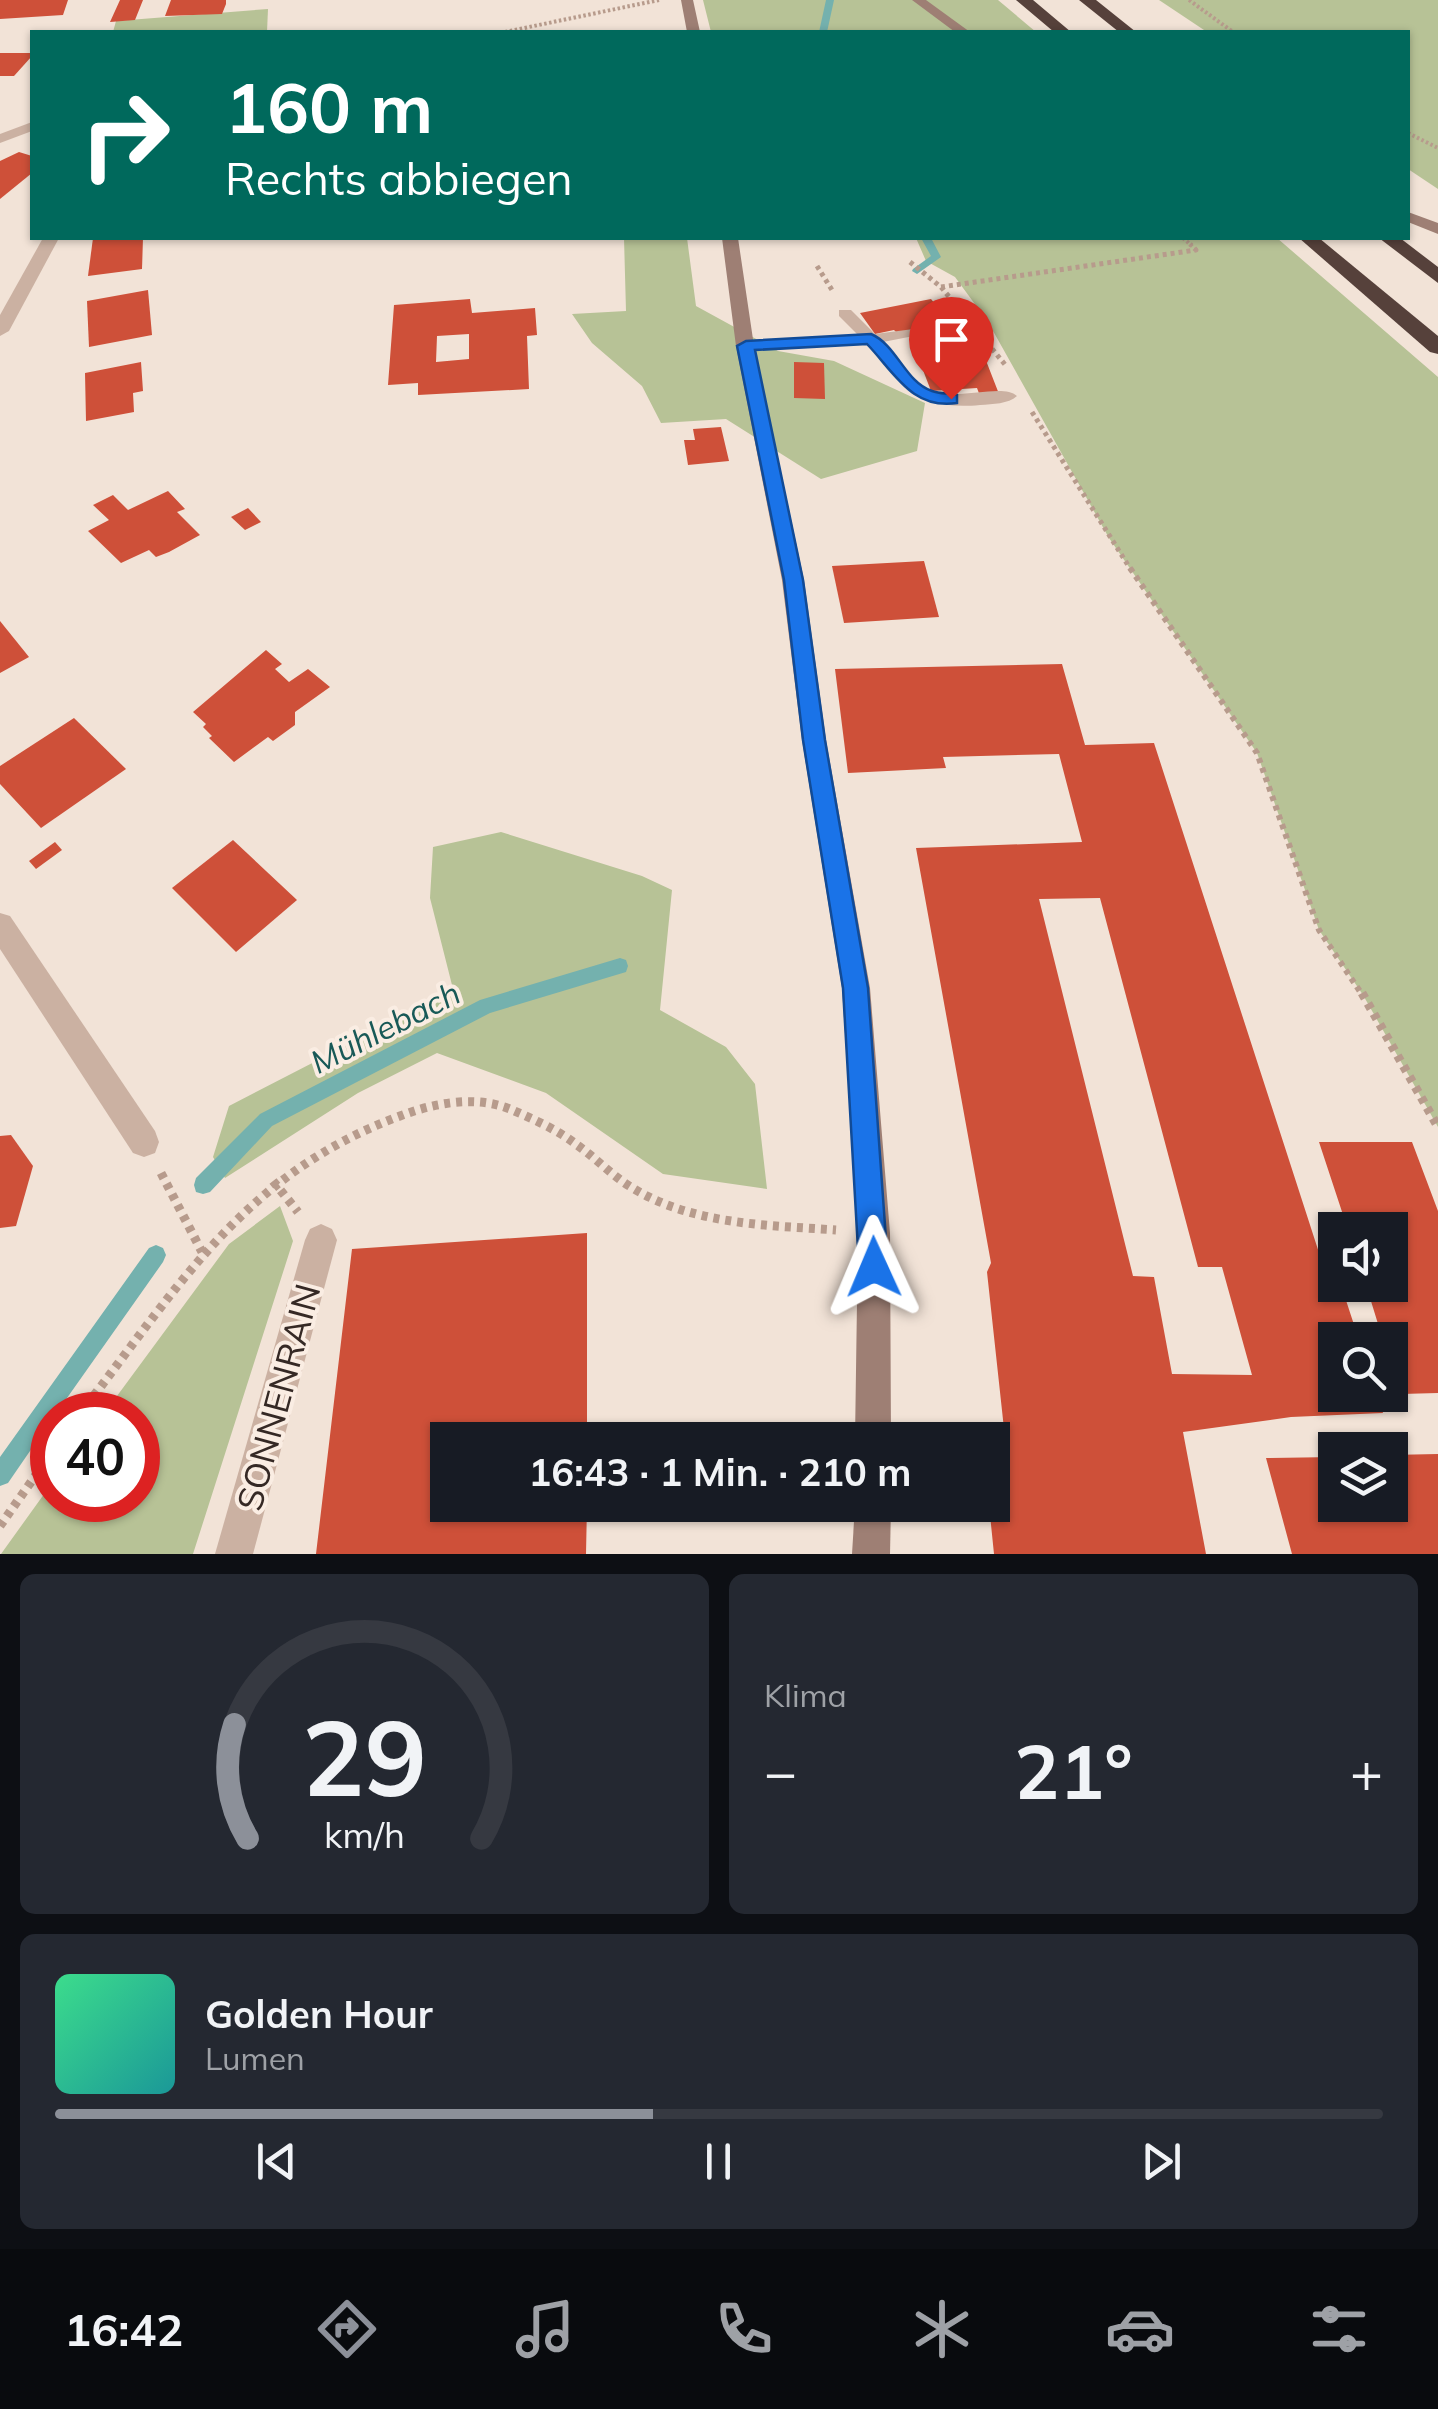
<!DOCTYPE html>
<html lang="de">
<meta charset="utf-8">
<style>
body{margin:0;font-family:Mulish,sans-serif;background:#242831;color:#f1f3f6;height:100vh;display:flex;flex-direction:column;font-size:38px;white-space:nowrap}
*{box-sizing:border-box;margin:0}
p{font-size:32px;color:#9ea1a6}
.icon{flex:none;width:55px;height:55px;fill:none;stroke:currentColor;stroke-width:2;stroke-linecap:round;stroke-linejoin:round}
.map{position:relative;height:1554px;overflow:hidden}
.drawer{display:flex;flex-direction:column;gap:20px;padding:20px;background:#0d0f14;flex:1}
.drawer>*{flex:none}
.top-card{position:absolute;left:30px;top:30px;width:1380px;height:210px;border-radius:0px;box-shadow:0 2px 8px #0004;background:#00695c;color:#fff;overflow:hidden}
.controls{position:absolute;left:1318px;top:1212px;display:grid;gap:20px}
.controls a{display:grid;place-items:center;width:90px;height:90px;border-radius:0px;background:#171b24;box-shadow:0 2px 8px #0004;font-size:50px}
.speed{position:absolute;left:30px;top:1392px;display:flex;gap:20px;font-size:50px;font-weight:700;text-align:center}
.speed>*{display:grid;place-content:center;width:130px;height:130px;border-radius:50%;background:#171b24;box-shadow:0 2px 8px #0004;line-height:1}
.speed .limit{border:15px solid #d22;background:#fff;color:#111}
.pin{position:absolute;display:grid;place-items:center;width:85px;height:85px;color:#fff;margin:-102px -42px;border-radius:50% 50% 50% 0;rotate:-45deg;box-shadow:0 0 10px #0007}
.pin .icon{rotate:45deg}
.me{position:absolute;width:110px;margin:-55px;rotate:359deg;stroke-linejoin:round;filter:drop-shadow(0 0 8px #0008)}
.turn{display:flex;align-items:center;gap:35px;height:210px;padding:0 30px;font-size:45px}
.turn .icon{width:130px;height:130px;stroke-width:2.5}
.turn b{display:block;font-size:70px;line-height:85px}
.big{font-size:75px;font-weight:700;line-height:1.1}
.drawer .card{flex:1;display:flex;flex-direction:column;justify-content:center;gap:15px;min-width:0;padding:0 35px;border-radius:15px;background:#242831}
.drawer .dial{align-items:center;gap:0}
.dial svg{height:260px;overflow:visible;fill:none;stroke:#363941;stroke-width:7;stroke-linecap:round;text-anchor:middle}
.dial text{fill:#f1f3f6;stroke:none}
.song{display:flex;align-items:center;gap:30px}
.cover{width:120px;height:120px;border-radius:15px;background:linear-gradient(135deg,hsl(150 70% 55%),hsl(180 70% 35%))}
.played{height:10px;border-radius:5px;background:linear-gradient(90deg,#8c9099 45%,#363941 45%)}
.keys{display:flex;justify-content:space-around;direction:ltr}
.heat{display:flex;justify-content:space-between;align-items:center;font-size:55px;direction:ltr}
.drawer .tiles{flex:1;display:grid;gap:20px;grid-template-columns:1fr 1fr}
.card:last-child{grid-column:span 2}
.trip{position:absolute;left:430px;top:1422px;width:580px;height:100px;border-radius:0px;background:#171b24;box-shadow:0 2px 8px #0004;font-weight:700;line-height:100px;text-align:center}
.menu{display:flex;height:160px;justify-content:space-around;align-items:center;background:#090b0e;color:#9ea1a6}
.menu .icon{width:70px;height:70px}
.menu .active{color:#8c9099}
.menu b{font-size:45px;color:#f1f3f6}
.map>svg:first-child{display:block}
.green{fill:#b7c296}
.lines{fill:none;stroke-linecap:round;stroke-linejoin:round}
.stream{fill:#74b1ae;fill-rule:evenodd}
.building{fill:#ce5039;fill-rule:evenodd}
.path-far3{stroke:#b79b8c;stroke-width:4;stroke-dasharray:2.5 2.5;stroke-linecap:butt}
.path-far2{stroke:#b79b8c;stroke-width:5;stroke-dasharray:4 4;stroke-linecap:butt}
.path-far1{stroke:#b79b8c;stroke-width:6;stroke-dasharray:5 5;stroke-linecap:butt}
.path{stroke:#b79b8c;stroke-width:9;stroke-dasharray:6 6;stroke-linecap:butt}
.lane{fill:#cbb1a2;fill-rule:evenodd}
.street{fill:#cbb1a2;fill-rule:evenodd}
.secondary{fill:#9e7f74;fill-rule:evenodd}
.highway{fill:#56413b;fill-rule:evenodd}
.route{fill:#1a73e8;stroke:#114b97;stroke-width:2.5}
.labels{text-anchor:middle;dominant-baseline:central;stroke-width:8;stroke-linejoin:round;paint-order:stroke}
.water-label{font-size:32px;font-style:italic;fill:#185957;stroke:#faede3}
.near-street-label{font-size:35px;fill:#352925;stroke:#faede3}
</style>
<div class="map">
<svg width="1438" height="1554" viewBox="0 0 1438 1554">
<rect width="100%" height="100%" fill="#f2e3d7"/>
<g class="green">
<path d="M703,0h295l38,32h-325z"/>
<path d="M1159,0h279v189l-30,-20v-137h-201z"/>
<path d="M268,9l-1,23h-154l3,-11z"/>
<path d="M624,238h63l9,68 82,45 56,10 91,42 -8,48 -96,28 -95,-60 -65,4 -19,-37 -50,-43 -20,-29 54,-3z"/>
<path d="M916,238h361l161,139v750l-75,-132 -44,-65 -62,-177 -148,-215 -121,-216 -33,-45 -29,-16z"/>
<path d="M501,832l141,44 30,14 -12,120 66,37 29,37 12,105 -104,-15 -117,-81 -109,-40 -79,40 -133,85 -12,-21 16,-51 192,-99 31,-22 -22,-87 3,-51z"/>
<path d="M280,1206l13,35 -100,313h-192l51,-71v17h86v-85h-35l126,-171z"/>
</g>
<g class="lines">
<g class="stream">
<path d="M826,0h8l-7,32h-8z"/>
<path d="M921,238h10l10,19 -24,17 -5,-3 1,-2 18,-13z"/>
<path d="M620,958l6,2 2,6 -2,6 -136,41 -218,113 -62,66 -7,2 -7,-2 -2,-7 2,-7 64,-64 220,-114z"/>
<path d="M156,1245l7,3 3,7 -3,7 -108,153h-3v4l-44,64 -8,3v-29l149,-209z"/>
</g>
</g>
<g class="building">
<path d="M0,0h68l-5,15 -63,4z"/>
<path d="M120,0h23l-8,20 -25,2z"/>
<path d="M171,0h55v4l-4,10 -57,2z"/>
<path d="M0,53h32v3l-18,20h-14z"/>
<path d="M19,152l13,4v17l-32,26v-38z"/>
<path d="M93,238h50l-1,31 -54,7z"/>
<path d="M148,290l4,45 -63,12 -2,-46z"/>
<path d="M470,299l2,14 63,-5 2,27 -10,1 2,53 -111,6v-12l-30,2 6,-80zM469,334v25l-33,3 1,-26z"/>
<path d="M931,299l16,20 -49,15 -4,-4 -19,4 -15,-21z"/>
<path d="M964,340l8,19 13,-1 14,36 -19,2 -3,-8 -46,3 -18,-47z"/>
<path d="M141,362l2,29 -10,2 1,19 -48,9 -1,-48z"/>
<path d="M794,362l30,1 1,36 -31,-1z"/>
<path d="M721,427l8,34 -41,4 -4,-25h11l-2,-11z"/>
<path d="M168,491l17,18 -8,3 23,23 -31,17 -13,5 -7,-7 -28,13 -33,-32 21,-11 -16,-15 20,-10 15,15z"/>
<path d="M248,508l13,14 -16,8 -14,-13z"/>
<path d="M924,561l15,56 -95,6 -12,-57z"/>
<path d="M0,621l29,36 -29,16z"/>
<path d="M266,650l16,14 -7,5 14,13 19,-13 22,18 -35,25v13l-22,16 -5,-4 -34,25 -25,-24 3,-2 -9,-9 3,-3 -13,-12z"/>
<path d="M1062,664l23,81 69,-2 168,519 11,-1 2,24h6l18,55h-24v55h42l6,18 -92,4 -108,15 23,122h-212l-5,-49h3v-31l17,1 -22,-203 4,-9 -75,-415 166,-6 -23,-88 -116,3 3,11 -98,5 -13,-104zM1100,898l98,369h24l30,108 -80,-1 -18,-97 -21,-1 -94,-377z"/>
<path d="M74,718l52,51 -85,59 -41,-44v-18z"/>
<path d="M233,840l64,60 -61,52 -64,-64z"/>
<path d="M55,842l7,8 -26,19 -7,-8z"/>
<path d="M11,1135l22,31 -17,60 -16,2v-92z"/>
<path d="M1319,1142h93l26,69v182l-37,1 -11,-34v-20h-7l-17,-55h24v-55h-42z"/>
<path d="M587,1233v207h-139v65h139l-1,49h-270l36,-305z"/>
<path d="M1438,1454v100h-146l-26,-96 69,-1v48h55v-50z"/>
</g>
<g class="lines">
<g class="path-far3">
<path d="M1189,0l44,32"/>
<path d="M505,32l154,-32"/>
<path d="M1408,133l30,15"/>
<path d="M1183,238l10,9"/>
</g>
<g class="path-far2">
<path d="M910,262l31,25 66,80"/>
<path d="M817,266l15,24"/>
<path d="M941,287l255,-37 -6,-6"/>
<path d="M1032,412l99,158"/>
</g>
<path class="path-far1" d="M1130,568l127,185 62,177 44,66"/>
<g class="path">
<path d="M1362,993l76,134"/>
<path d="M161,1173l41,79"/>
<path d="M273,1181l25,31"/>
<path d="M79,1415c97,-125 165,-242 321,-299 34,-13 75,-21 110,-7 23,10 48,21 67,36 19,13 34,30 54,42 61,38 135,38 205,43"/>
<path d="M0,1526l52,-74"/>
</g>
<path class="lane" d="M839,310h12l24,24 54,-7v6l-46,9c13,15 25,35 43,46 27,16 75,-6 91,8 -9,8 -24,8 -37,9 -63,6 -75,-20 -113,-61l-122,7 -8,-5 8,-5 113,-6 -19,-19z"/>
<g class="street">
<path d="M32,122v9l-32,12v-9z"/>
<path d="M43,238h16l-50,93 -9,5v-21z"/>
<path d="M0,913l10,3 145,215 4,11 -4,11 -11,4 -11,-4 -133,-204z"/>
<path d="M321,1224l11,5 5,11 -84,314h-38l90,-314 5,-11z"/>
</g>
<g class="secondary">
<path d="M681,0h12l7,32h-13z"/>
<path d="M912,0h14l44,32h-15z"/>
<path d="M1408,212l30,11v11l-30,-12z"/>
<path d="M722,238h16l16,108 50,234 22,160 44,248 20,245 1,207h-36l3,-207 -16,-245 -40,-248 -20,-160 -46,-234z"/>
<path d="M855,1505h36l-1,49h-38z"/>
</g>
<g class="highway">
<path d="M1016,0h17l38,32h-17z"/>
<path d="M1079,0h17l40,32h-17z"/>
<path d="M1299,238h20l119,98v18l-8,-2z"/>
<path d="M1379,238h21l38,29v16z"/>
</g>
</g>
<path class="route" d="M871,334c26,11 34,48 61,57 8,3 17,2 25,4v8c-45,7 -63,-31 -90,-59l-112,6 48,230 22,160 43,248 20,279 -4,11 -10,4 -11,-4 -4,-11 -16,-279 -40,-248 -19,-160 -47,-234 9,-5z"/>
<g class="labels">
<g class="water-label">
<text transform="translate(385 1027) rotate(-27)">Mühlebach</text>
</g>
<g class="near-street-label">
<text transform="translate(278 1397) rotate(-75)">SONNENRAIN</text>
</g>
</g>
</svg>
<div class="controls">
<a><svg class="icon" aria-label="sound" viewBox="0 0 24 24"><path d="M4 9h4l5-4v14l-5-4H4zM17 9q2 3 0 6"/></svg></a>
<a><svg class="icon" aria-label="search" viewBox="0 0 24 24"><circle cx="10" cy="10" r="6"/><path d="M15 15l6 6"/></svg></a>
<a><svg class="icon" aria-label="layers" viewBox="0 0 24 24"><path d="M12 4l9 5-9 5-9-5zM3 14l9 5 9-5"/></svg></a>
</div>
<div class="speed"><div class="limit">40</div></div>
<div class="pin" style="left:951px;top:399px;background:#d93025"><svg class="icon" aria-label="arrive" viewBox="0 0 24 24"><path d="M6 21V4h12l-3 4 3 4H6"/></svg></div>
<svg class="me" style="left:874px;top:1267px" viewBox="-20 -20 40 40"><path d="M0-17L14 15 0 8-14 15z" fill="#1a73e8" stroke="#fff" stroke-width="4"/></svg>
<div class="trip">16:43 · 1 Min. · 210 m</div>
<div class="top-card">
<div class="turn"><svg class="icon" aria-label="right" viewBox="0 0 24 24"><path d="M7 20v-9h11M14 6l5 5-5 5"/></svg><div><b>160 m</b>Rechts abbiegen</div></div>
</div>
</div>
<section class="drawer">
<div class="tiles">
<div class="card dial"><svg viewBox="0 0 100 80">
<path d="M14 69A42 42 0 1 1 86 69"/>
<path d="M14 69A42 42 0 0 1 10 34" stroke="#8c9099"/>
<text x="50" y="56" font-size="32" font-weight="700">29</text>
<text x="50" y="72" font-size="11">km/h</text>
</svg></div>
<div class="card"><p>Klima</p>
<div class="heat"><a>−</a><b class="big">21°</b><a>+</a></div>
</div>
<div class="card">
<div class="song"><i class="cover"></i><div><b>Golden Hour</b><p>Lumen</p></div></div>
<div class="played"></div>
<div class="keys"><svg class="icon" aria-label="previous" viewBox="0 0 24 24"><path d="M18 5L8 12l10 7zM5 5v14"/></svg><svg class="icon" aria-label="pause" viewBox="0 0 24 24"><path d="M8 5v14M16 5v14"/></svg><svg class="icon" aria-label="next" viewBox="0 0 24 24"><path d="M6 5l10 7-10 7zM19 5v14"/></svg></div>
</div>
</div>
</section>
<nav class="menu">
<b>16:42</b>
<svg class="icon active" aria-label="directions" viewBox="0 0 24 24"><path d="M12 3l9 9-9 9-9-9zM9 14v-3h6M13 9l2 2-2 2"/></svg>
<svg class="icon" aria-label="music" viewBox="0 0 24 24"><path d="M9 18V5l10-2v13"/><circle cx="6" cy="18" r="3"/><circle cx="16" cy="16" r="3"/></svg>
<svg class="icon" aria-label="phone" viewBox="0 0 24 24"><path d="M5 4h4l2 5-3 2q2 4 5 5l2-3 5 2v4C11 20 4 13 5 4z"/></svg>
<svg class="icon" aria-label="climate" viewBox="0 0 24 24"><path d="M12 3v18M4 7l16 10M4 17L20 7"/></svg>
<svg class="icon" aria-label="car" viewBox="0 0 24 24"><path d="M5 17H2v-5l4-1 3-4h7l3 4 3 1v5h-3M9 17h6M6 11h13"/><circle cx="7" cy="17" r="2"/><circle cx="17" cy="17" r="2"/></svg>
<svg class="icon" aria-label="filters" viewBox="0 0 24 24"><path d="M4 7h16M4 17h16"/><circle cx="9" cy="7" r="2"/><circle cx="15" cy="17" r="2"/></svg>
</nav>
